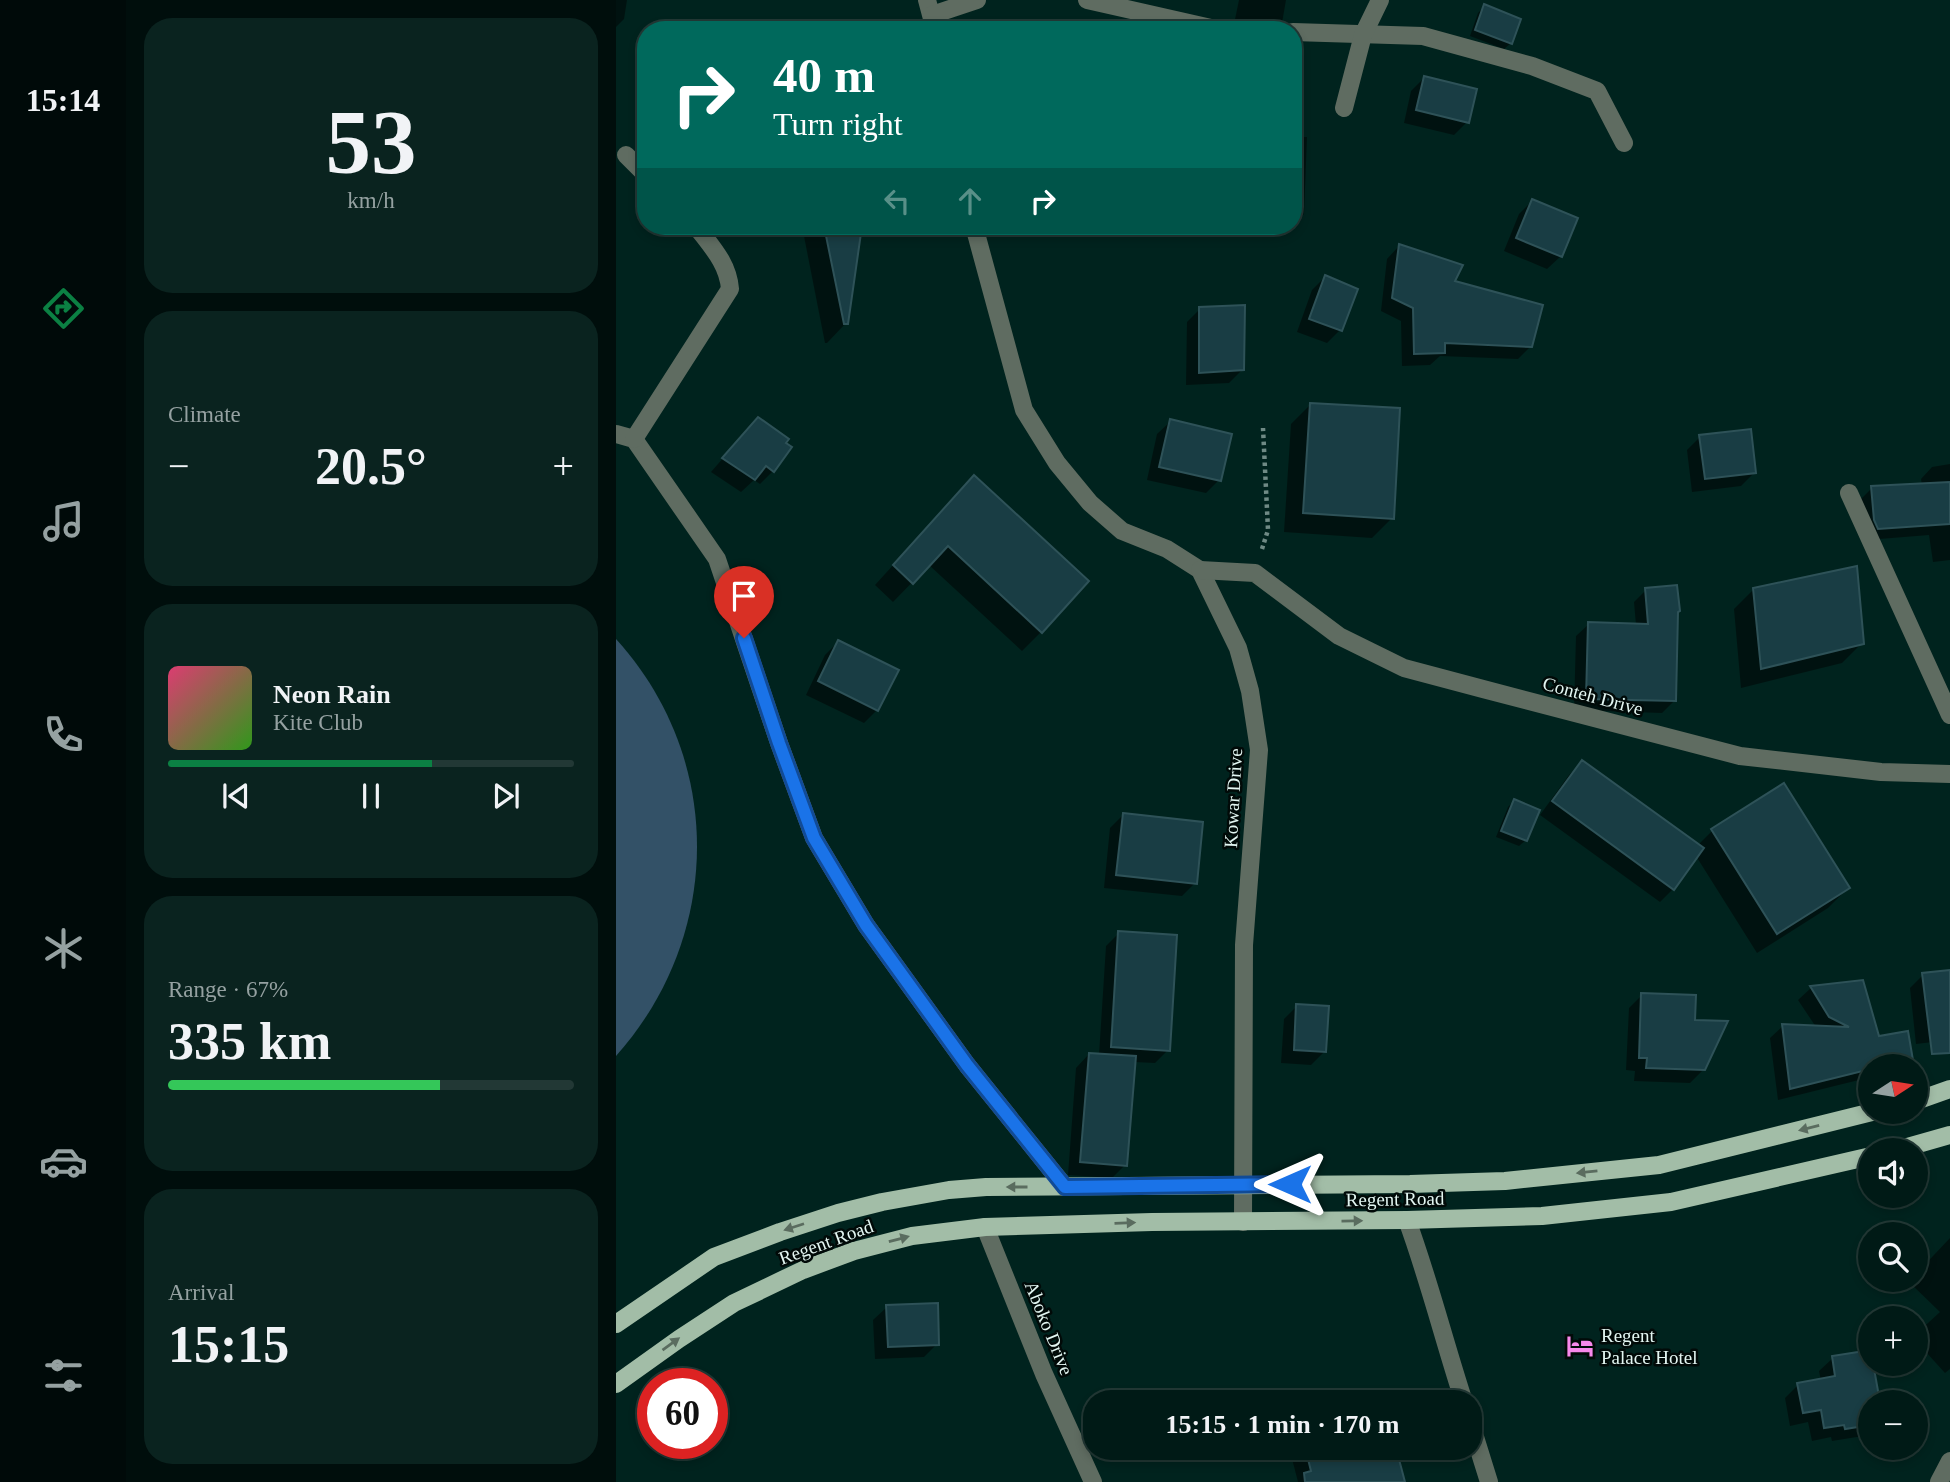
<!DOCTYPE html>
<meta charset="utf-8">
<style>
body{margin:0;font-family:Georgia,serif;background:#0a231f;color:#f1f3f6;height:100vh;display:flex;flex-direction:column;font-size:26px;white-space:nowrap}
*{box-sizing:border-box;margin:0}
p{font-size:23px;color:#95a1a1}
.icon{flex:none;width:38px;height:38px;fill:none;stroke:currentColor;stroke-width:2;stroke-linecap:round;stroke-linejoin:round}
.map{position:relative;flex:1;overflow:hidden}
.sheet{display:flex;flex-direction:column;gap:18px;padding:18px;background:#000e0c;width:490px}
.sheet>*{flex:none}
.top-card{position:absolute;left:21px;top:21px;width:665px;height:214px;border-radius:28px;box-shadow:0 4px 10px #0003,0 0 0 2px #223835;background:#00695c;color:#fff;overflow:hidden}
.needle{width:46px;rotate:78deg}
.fabs{position:absolute;left:1242px;top:1054px;display:grid;gap:14px}
.fabs a{display:grid;place-items:center;width:70px;height:70px;border-radius:50%;background:#001a16;box-shadow:0 4px 10px #0003,0 0 0 2px #223835;font-size:35px}
.speed{position:absolute;left:21px;top:1368px;display:flex;gap:14px;font-size:35px;font-weight:700;text-align:center}
.speed>*{display:grid;place-content:center;width:91px;height:91px;border-radius:50%;background:#001a16;box-shadow:0 4px 10px #0003,0 0 0 2px #223835;line-height:1}
.speed .limit{border:10px solid #d22;background:#fff;color:#111}
.pin{position:absolute;display:grid;place-items:center;width:60px;height:60px;color:#fff;margin:-72px -30px;border-radius:50% 50% 50% 0;rotate:-45deg;box-shadow:0 0 7px #0007}
.pin .icon{rotate:45deg}
.me{position:absolute;width:77px;margin:-38px;rotate:270deg;stroke-linejoin:round;filter:drop-shadow(0 0 5px #0008)}
.turn{display:flex;align-items:center;gap:24px;height:147px;padding:0 21px;font-size:32px}
.turn .icon{width:91px;height:91px;stroke-width:2.5}
.turn b{display:block;font-size:49px;line-height:60px}
.lanes{display:flex;align-items:center;height:66px;padding:0 21px;background:#0003;justify-content:center;gap:35px;direction:ltr}
.lanes .off{opacity:.35}
.big{font-size:52px;font-weight:700;line-height:1.1}
.sheet .widget{flex:1;display:flex;flex-direction:column;justify-content:center;gap:10px;min-width:0;padding:0 24px;border-radius:28px;background:#0a231f}
.sheet .dial{align-items:center;gap:0}
.dial b{font-size:91px;line-height:1}
.song{display:flex;align-items:center;gap:21px}
.cover{width:84px;height:84px;border-radius:10px;background:linear-gradient(135deg,hsl(340 70% 55%),hsl(110 70% 35%))}
.played{height:7px;border-radius:4px;background:linear-gradient(90deg,#0b8043 65%,#223835 65%)}
.keys{display:flex;justify-content:space-around;direction:ltr}
.heat{display:flex;justify-content:space-between;align-items:center;font-size:38px;direction:ltr}
.charge{height:10px;border-radius:5px;background:linear-gradient(90deg,#34c759 67%,#223835 0)}
.trip{position:absolute;left:467px;top:1390px;width:399px;height:70px;border-radius:28px;background:#001a16;box-shadow:0 4px 10px #0003,0 0 0 2px #223835;font-weight:700;line-height:70px;text-align:center}
main{display:flex;flex:1;min-height:0}
.dock{display:flex;flex-direction:column;width:126px;justify-content:space-around;align-items:center;background:#000a09;color:#95a1a1}
.dock .icon{width:49px;height:49px}
.dock .on{color:#0b8043}
.dock b{font-size:32px;color:#f1f3f6}
.map>svg:first-child{display:block}
.water{fill:#335167}
.shadow{fill:#0007}
.building{fill:#193d44;stroke:#2e5258;stroke-width:2}
.lines{fill:none;stroke-linecap:round;stroke-linejoin:round}
.path{stroke:#6f8a85;stroke-width:4.5;stroke-dasharray:3.5 3.5;stroke-linecap:butt}
.street{stroke:#5f6c61;stroke-width:18}
.primary{stroke:#a2bda7;stroke-width:18}
.oneway{fill:#5a6c5f}
.route-casing{stroke:#114b97;stroke-width:18}
.route{stroke:#1a73e8;stroke-width:12}
.labels{text-anchor:middle;dominant-baseline:central;stroke-width:5;stroke-linejoin:round;paint-order:stroke}
.street-label{font-size:19px;fill:#e3f6f2;stroke:#010a08}
.poi-label{font-size:19px;fill:#e3f6f2;stroke:#010a08;text-anchor:start}
</style>
<main>
<nav class="dock">
<b>15:14</b>
<svg class="icon on" aria-label="directions" viewBox="0 0 24 24"><path d="M12 3l9 9-9 9-9-9zM9 14v-3h6M13 9l2 2-2 2"/></svg>
<svg class="icon" aria-label="music" viewBox="0 0 24 24"><path d="M9 18V5l10-2v13"/><circle cx="6" cy="18" r="3"/><circle cx="16" cy="16" r="3"/></svg>
<svg class="icon" aria-label="phone" viewBox="0 0 24 24"><path d="M5 4h4l2 5-3 2q2 4 5 5l2-3 5 2v4C11 20 4 13 5 4z"/></svg>
<svg class="icon" aria-label="climate" viewBox="0 0 24 24"><path d="M12 3v18M4 7l16 10M4 17L20 7"/></svg>
<svg class="icon" aria-label="car" viewBox="0 0 24 24"><path d="M5 17H2v-5l4-1 3-4h7l3 4 3 1v5h-3M9 17h6M6 11h13"/><circle cx="7" cy="17" r="2"/><circle cx="17" cy="17" r="2"/></svg>
<svg class="icon" aria-label="filters" viewBox="0 0 24 24"><path d="M4 7h16M4 17h16"/><circle cx="9" cy="7" r="2"/><circle cx="15" cy="17" r="2"/></svg>
</nav>
<section class="sheet">
<div class="widget dial"><b>53</b><p>km/h</p></div>
<div class="widget"><p>Climate</p>
<div class="heat"><a>−</a><b class="big">20.5°</b><a>+</a></div>
</div>
<div class="widget">
<div class="song"><i class="cover"></i><div><b>Neon Rain</b><p>Kite Club</p></div></div>
<div class="played"></div>
<div class="keys"><svg class="icon" aria-label="previous" viewBox="0 0 24 24"><path d="M18 5L8 12l10 7zM5 5v14"/></svg><svg class="icon" aria-label="pause" viewBox="0 0 24 24"><path d="M8 5v14M16 5v14"/></svg><svg class="icon" aria-label="next" viewBox="0 0 24 24"><path d="M6 5l10 7-10 7zM19 5v14"/></svg></div>
</div>
<div class="widget"><p>Range · 67%</p><b class="big">335 km</b><div class="charge"></div></div>
<div class="widget"><p>Arrival</p><b class="big">15:15</b></div>
</section>
<div class="map">
<svg width="1334" height="1482" viewBox="0 0 1334 1482">
<rect width="100%" height="100%" fill="#00231e"/>
<path class="water" d="M0,639c109,120 107,297 0,417z"/>
<g class="shadow">
<path d="M0,0h11l-3,19 -8,8z"/>
<path d="M623,0h47l-4,23 -7,7 -42,-1z"/>
<path d="M868,7l27,36 -7,6 -34,-13 8,-23z"/>
<path d="M808,78l43,44 -13,13 -50,-12 7,-32z"/>
<path d="M677,137h14l-3,77 -11,11z"/>
<path d="M916,201l29,55 -14,13 -43,-18 15,-37z"/>
<path d="M186,226h58l-14,97 -19,20h-2z"/>
<path d="M618,226h59l-58,9z"/>
<path d="M783,246l53,36 79,64 -13,13 -78,-3 -10,9 -28,1 -1,-45 -20,-10 6,-52z"/>
<path d="M709,277l15,53 -13,13 -30,-11 15,-42z"/>
<path d="M584,309l43,60 -14,14 -43,2 1,-63z"/>
<path d="M695,404l81,114 -20,20 -88,-6 7,-108z"/>
<path d="M555,421l48,59 -13,13 -59,-13 10,-46z"/>
<path d="M129,433l28,38 -13,13 -6,-4 -13,12 -30,-20z"/>
<path d="M1084,437l54,36 -13,13 -49,6 -5,-42z"/>
<path d="M1334,464v96l-17,2 -4,-27 -62,5 -6,-41 11,-11 50,-3 -1,-6 11,-12z"/>
<path d="M339,497l86,135 -19,19 -93,-86 -36,37 -18,-17z"/>
<path d="M1138,589l108,54 -20,20 -101,25 -7,-79z"/>
<path d="M1030,590l30,23 -2,88 -12,12 -88,-3 2,-74 13,-12 47,1 -2,-23z"/>
<path d="M222,642l39,68 -13,13 -58,-28 19,-40z"/>
<path d="M966,762l115,84 15,-15 71,-46 65,103 -20,20 -71,45 -61,-97 -23,33 -13,13 -120,-87 29,-40z"/>
<path d="M898,801l12,39 -7,6 -23,-9 12,-30z"/>
<path d="M507,815l72,68 -13,13 -78,-8 6,-60z"/>
<path d="M503,933l49,117 -13,13 -21,-1 -9,103 -13,13 -44,-3 8,-107 13,-14 10,1 7,-109z"/>
<path d="M1307,975l27,65 -34,4 -6,-56z"/>
<path d="M1245,982l10,95 -93,23 -8,-62 13,-12 33,1 -18,-27 13,-12z"/>
<path d="M1026,995l51,26 11,48 -14,14 -56,-2 1,-10 -9,-1 3,-62z"/>
<path d="M681,1006l27,46 -13,13 -30,-2 3,-44z"/>
<path d="M1334,1238v131l-5,4 -29,-32v-7l24,-22 -31,-30 2,-3h5v-5z"/>
<path d="M271,1307l50,37 -13,13 -49,2 -2,-39z"/>
<path d="M1217,1358l38,44v31l-2,2 -37,6 -1,-4 -19,4 -4,-19 -18,4 -5,-28 13,-13 23,-4 -2,-10z"/>
<path d="M673,1447h83l3,9 28,26h-105z"/>
</g>
<g class="building">
<path d="M868,4l37,15 -9,25 -37,-14z"/>
<path d="M808,76l53,13 -8,34 -53,-13z"/>
<path d="M916,199l46,19 -16,39 -46,-19z"/>
<path d="M208,226h38l-14,98h-4z"/>
<path d="M783,244l64,21 -8,16 88,24 -11,42 -87,-4v10l-31,1 -1,-46 -21,-10z"/>
<path d="M709,275l33,14 -16,42 -33,-12z"/>
<path d="M629,305l-1,65 -45,3v-66z"/>
<path d="M694,403l90,5 -6,111 -91,-6z"/>
<path d="M142,417l31,22 -3,4 6,4 -18,25 -8,-6 -11,14 -33,-22z"/>
<path d="M554,419l62,15 -11,47 -62,-14z"/>
<path d="M1135,429l5,44 -51,6 -6,-44z"/>
<path d="M358,475l115,106 -47,52 -94,-87 -35,38 -20,-19z"/>
<path d="M1334,482v42l-72,5 -4,-9 -3,-34z"/>
<path d="M1241,566l7,78 -103,25 -8,-81z"/>
<path d="M1061,585l3,26 -2,1 -2,89 -90,-2 2,-77 60,2 -3,-36z"/>
<path d="M222,640l61,30 -21,41 -60,-30z"/>
<path d="M966,760l122,88 -30,42 -122,-89z"/>
<path d="M1168,783l66,105 -73,46 -66,-105z"/>
<path d="M898,799l26,11 -13,31 -26,-10z"/>
<path d="M507,813l80,9 -6,62 -81,-9z"/>
<path d="M502,931l59,4 -7,116 -59,-4z"/>
<path d="M1334,970v83l-18,1 -10,-81z"/>
<path d="M1247,980l16,56 29,-5 6,35h-43v3l-81,20 -8,-65 67,3 -20,-10 -19,-31z"/>
<path d="M1025,993l55,2 -1,25 33,1 -23,49 -59,-2 1,-10h-8z"/>
<path d="M680,1004l33,2 -3,46 -32,-2z"/>
<path d="M473,1053l47,3 -9,110 -47,-4z"/>
<path d="M322,1303l1,42 -51,2 -2,-42z"/>
<path d="M1255,1350v13h2l7,39h-9v23l-26,4 -1,-4 -20,3 -3,-18 -18,3 -6,-30 38,-7 -3,-20z"/>
<path d="M689,1447h69l2,7 20,-6 9,34h-100l-1,-9 7,-2z"/>
</g>
<g class="lines">
<path class="path" d="M646,549l6,-19 -5,-102"/>
<g class="street">
<path d="M311,0l8,30"/>
<path d="M471,0l124,28 39,2"/>
<path d="M316,15l45,-15"/>
<path d="M677,32l130,4 109,30 65,25 27,52"/>
<path d="M728,108l19,-73 17,-35"/>
<path d="M10,155l20,20"/>
<path d="M358,226l50,184 33,53 33,40 32,28 45,18 33,21 38,78 12,43 9,59 -15,195 -1,277"/>
<path d="M0,434l18,5 83,120 62,184 35,95 52,87 101,140 98,122"/>
<path d="M18,439l96,-150c-2,-26 -19,-43 -34,-63"/>
<path d="M1233,493l101,222"/>
<path d="M584,570l55,3 84,63 65,32 79,21 257,67 141,16 69,2"/>
<path d="M791,1220c22,60 37,121 57,182"/>
<path d="M369,1227l59,147 49,108"/>
<path d="M854,1421l19,61"/>
<path d="M1323,1482l11,-21"/>
</g>
<g class="primary">
<path d="M1300,1101l34,-12"/>
<path d="M1281,1150l53,-15"/>
<path d="M0,1324l98,-67 66,-25 58,-19 44,-11 67,-12 37,-3 424,-3 95,-3 154,-16 217,-54"/>
<path d="M0,1384l63,-45 55,-36 69,-33 51,-19 58,-15 73,-9 167,-5 255,-2 135,-4 129,-14 200,-46"/>
</g>
</g>
<defs><path id="oneway-solid" d="M-6-.8H1V-3.2L6.5 0L1 3.2V.8H-6Z" transform="scale(1.75)"/></defs>
<g class="oneway">
<use href="#oneway-solid" transform="translate(1193 1128) rotate(166)"/>
<use href="#oneway-solid" transform="translate(971 1172) rotate(174)"/>
<use href="#oneway-solid" transform="translate(401 1187) rotate(-180)"/>
<use href="#oneway-solid" transform="translate(736 1221) rotate(-1)"/>
<use href="#oneway-solid" transform="translate(509 1223) rotate(-2)"/>
<use href="#oneway-solid" transform="translate(178 1227) rotate(162)"/>
<use href="#oneway-solid" transform="translate(283 1239) rotate(-15)"/>
<use href="#oneway-solid" transform="translate(55 1344) rotate(-36)"/>
</g>
<g class="lines">
<g class="route-casing">
<path id="route" d="M128,638l35,105 35,95 52,87 101,140 98,122 225,-3"/>
</g>
<use href="#route" class="route"/>
</g>
<defs>
<g id="hotel-bare" transform="scale(2.1)"><path d="M-6-4.5h1.5V1H6V5H4.5V3h-9V5H-6ZM-4 0a1.8 1.8 0 1 1 3.6 0ZM.5 0V-2.5h3Q6-2.5 6 0Z" fill="#f788eb" stroke="#010a08" stroke-width="2.5" paint-order="stroke"/></g>
</defs>
<g fill-rule="evenodd">
<use href="#hotel-bare" x="964" y="1346"/>
</g>
<g class="labels">
<g class="street-label">
<text transform="translate(977 696) rotate(15)">Conteh Drive</text>
<text transform="translate(617 798) rotate(-87)">Kowar Drive</text>
<text transform="translate(779 1199) rotate(-1)">Regent Road</text>
<text transform="translate(210 1242) rotate(-20)">Regent Road</text>
<text transform="translate(433 1328) rotate(68)">Aboko Drive</text>
</g>
<g class="poi-label">
<text x="985" y="1335">Regent<tspan x="985" dy="22">Palace Hotel</tspan></text>
</g>
</g>
</svg>
<div class="fabs">
<a><svg class="needle" viewBox="-14 -14 28 28"><path d="M0-13l5 13h-10z" fill="#e53935"/><path d="M0 13l5-13h-10z" fill="#95a1a1"/></svg></a>
<a><svg class="icon" aria-label="sound" viewBox="0 0 24 24"><path d="M4 9h4l5-4v14l-5-4H4zM17 9q2 3 0 6"/></svg></a>
<a><svg class="icon" aria-label="search" viewBox="0 0 24 24"><circle cx="10" cy="10" r="6"/><path d="M15 15l6 6"/></svg></a>
<a>+</a>
<a>−</a>
</div>
<div class="speed"><div class="limit">60</div></div>
<div class="pin" style="left:128px;top:638px;background:#d93025"><svg class="icon" aria-label="arrive" viewBox="0 0 24 24"><path d="M6 21V4h12l-3 4 3 4H6"/></svg></div>
<svg class="me" style="left:674px;top:1184px" viewBox="-20 -20 40 40"><path d="M0-17L14 15 0 8-14 15z" fill="#1a73e8" stroke="#fff" stroke-width="4"/></svg>
<div class="trip">15:15 · 1 min · 170 m</div>
<div class="top-card">
<div class="turn"><svg class="icon" aria-label="right" viewBox="0 0 24 24"><path d="M7 20v-9h11M14 6l5 5-5 5"/></svg><div><b>40 m</b>Turn right</div></div>
<div class="lanes"><svg class="icon off" aria-label="left" viewBox="0 0 24 24"><path d="M17 20v-9H6M10 6l-5 5 5 5"/></svg><svg class="icon off" aria-label="ahead" viewBox="0 0 24 24"><path d="M12 20V5M6 11l6-6 6 6"/></svg><svg class="icon" aria-label="right" viewBox="0 0 24 24"><path d="M7 20v-9h11M14 6l5 5-5 5"/></svg></div>
</div>
</div>
</main>
